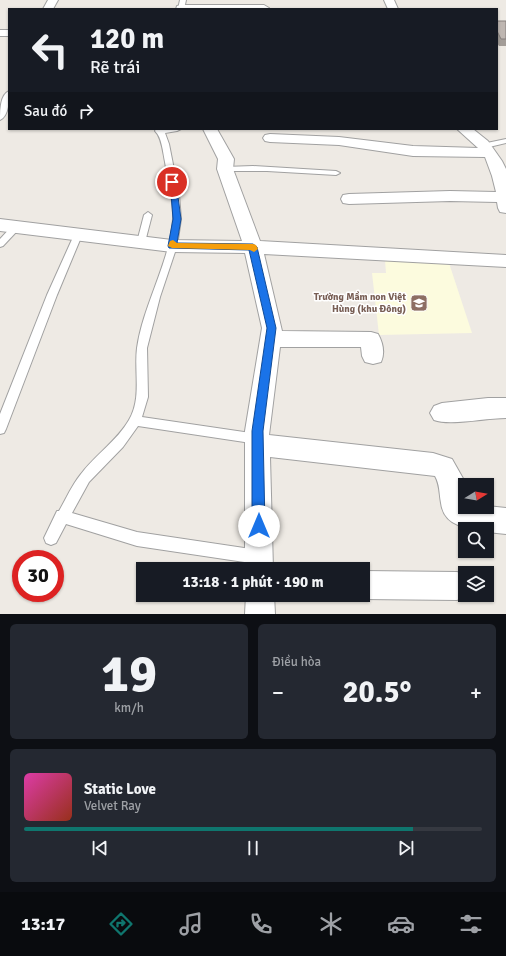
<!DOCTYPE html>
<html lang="vi">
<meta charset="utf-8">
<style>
body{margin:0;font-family:Signika,sans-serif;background:#242831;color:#f1f3f6;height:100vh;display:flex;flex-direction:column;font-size:15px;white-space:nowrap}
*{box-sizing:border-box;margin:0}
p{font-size:13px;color:#9ea1a6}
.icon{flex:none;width:22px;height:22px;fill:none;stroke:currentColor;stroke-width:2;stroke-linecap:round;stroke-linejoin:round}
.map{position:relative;height:614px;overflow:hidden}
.panel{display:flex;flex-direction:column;gap:10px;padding:10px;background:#0d0f14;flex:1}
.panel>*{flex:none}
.hud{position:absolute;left:8px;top:8px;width:490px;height:122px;border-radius:0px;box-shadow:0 1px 3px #0004;background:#171b24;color:#f1f3f6;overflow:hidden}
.needle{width:26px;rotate:79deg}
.controls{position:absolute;left:458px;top:478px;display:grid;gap:8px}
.controls a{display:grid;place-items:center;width:36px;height:36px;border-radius:0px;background:#171b24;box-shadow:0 1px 3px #0004;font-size:20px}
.speed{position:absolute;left:12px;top:550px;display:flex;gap:8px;font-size:20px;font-weight:700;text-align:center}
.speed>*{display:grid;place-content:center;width:52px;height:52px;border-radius:50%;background:#171b24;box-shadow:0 1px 3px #0004;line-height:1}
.speed .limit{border:6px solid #d22;background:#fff;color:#111}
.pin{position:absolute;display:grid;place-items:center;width:34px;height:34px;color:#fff;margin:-17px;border:2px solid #fff;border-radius:50%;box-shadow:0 1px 4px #0007}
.me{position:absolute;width:44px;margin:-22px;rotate:0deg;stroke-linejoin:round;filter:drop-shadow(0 0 3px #0008)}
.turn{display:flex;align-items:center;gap:14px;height:84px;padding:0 16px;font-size:18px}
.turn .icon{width:52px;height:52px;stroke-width:2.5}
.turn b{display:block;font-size:28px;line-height:34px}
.then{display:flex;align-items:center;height:38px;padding:0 16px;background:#0003;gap:8px;font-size:15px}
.big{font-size:30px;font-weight:700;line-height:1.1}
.panel .card{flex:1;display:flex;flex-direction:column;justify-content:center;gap:6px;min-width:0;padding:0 14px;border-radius:6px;background:#242831}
.panel .dial{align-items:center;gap:0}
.dial b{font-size:52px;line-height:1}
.song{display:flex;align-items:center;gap:12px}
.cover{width:48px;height:48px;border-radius:6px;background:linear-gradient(135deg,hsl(320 70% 55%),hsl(10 70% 35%))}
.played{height:4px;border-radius:2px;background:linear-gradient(90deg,#0f766e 85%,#363941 85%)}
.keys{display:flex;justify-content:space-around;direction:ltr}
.heat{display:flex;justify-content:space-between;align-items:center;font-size:22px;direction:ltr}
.panel .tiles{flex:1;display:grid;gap:10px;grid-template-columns:1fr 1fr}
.card:last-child{grid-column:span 2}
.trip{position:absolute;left:136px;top:562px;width:234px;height:40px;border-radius:0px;background:#171b24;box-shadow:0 1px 3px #0004;font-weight:700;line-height:40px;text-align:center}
.menu{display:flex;height:64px;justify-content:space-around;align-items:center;background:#090b0e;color:#9ea1a6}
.menu .icon{width:28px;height:28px}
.menu .current{color:#0f766e}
.menu b{font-size:18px;color:#f1f3f6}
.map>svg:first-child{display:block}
.education{fill:#fcfbde}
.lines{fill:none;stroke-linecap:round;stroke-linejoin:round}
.service-casing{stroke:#a1a1a1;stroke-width:2}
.minor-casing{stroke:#a1a1a1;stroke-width:2}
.service{fill:#fff;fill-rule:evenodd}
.minor{fill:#fff;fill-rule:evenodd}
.wall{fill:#a39d98}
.building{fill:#beb6b1;stroke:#857f7c}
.route{fill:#1a73e8;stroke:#114b97}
.slow{fill:#f59e0b}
.labels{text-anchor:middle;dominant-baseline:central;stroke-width:3;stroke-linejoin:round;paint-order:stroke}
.education-label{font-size:10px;font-weight:bold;fill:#785e54;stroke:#fff;text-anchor:end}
</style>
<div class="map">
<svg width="506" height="614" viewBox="0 0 506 614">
<rect width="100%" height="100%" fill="#eeeae4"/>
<path class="education" d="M385,260l64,3 23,70 -93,2 -7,-62h14z"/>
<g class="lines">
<g class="service-casing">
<g id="service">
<path d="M180,0h6l-2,9h-6z"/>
<path d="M9,91c0,9 0,25 -9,29 0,-9 0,-25 9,-29z"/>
<path d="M156,129h25l-4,2 -12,2 4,11 10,51 2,24 -4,27 -17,51 -13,51 1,49 -6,20 116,17 4,1 2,4 -2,4 -4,1 -120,-18 -15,21 -34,35 -17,31 65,19 121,18 5,2 2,5 -2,5 -5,2 -121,-18 -71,-22 -10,19 -5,2 -5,-2 -2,-5 13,-27h2c7,-12 13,-26 22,-37 14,-19 36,-33 48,-54 13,-22 5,-48 8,-72 6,-43 33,-86 36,-129 1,-18 -5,-38 -8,-57 -2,-9 -3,-25 -10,-31z"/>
<path d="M506,139v4l-21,5 -4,-2 1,-2z"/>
<path d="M253,166l83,5 4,2 -4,2 -69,-4h-42l-4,-2 4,-2z"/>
<path d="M148,212l4,3 -7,27 -4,3 -4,-3 7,-27z"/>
<path d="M16,224l4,3 -1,2 -16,17 -3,1v-8l13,-14z"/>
<path d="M78,232l4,3 -25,60 -51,134 -2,4 -4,1v-20l47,-119 27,-60z"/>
</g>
</g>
<g class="minor-casing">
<g id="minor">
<path d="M48,0h10l-5,9h-10z"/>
<path d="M384,0h10l4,9h-10z"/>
<path d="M181,5h83l5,3 -93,1 1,-3z"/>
<rect x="0" y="30" width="9" height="6"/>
<path d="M203,129h14l17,30 -1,10 27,72 246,14v12l-242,-13 18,77 89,1 7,2c5,9 7,19 3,28l-8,2 -8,-2 -3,-6 -1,-9h-81l-11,88 164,18 19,6 13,23v25l22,-1 19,2v26l-19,-2v-3c-19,0 -43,-2 -46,-26 -2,-11 -1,-18 -6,-27l-165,-19 3,112h-28v-138l17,-103 -17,-75 -73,-1 -172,-21v-12l172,21 70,1 -25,-72 1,-10z"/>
<path d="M457,129h16l15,12 14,20 4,8v44l-6,-1 -2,-4 -1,-6 -47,-1 -101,3 -6,-1 -2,-4 2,-4 6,-1 101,-3 46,1 -4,-16 -7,-19 -72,-1 -74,-11 -69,-3 -5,-1 -2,-3 2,-3 5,-1 69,3 74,9 65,2z"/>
<path d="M488,398h18v20c-20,0 -56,8 -72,2l-4,-7 4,-7 8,-3z"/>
<path d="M363,571l94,1 8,3v20h3l-11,5 -94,-1 -10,-4h10z"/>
<path d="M246,595h28l1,19h-30z"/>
</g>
</g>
<use href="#service" class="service"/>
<use href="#minor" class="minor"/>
</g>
<path class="wall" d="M497,21h9v25h-7l-2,-3z"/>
<path class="building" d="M497,21h9v18h-5l-4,-8z"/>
<path class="route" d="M170,180h2l4,2 5,37 -4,24 76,1 4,3 19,81 -13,103 2,95 -2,5 -4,1 -5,-1 -2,-5v-95l15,-103 -18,-78 -80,-2 -1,-2 5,-27z"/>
<path class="slow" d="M173,240l4,3 76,1 3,1 2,4 -4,3 -4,-2 -78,-2 -4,-2 2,-5z"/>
<defs>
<g id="school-square" transform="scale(0.9)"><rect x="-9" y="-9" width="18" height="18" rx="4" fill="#8d6e63" stroke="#fff"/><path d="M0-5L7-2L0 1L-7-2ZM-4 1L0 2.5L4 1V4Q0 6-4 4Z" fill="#fff"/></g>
</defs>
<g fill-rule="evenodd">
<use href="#school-square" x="419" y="303"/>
</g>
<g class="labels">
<g class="education-label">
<text x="406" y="297">Trường Mầm non Việt<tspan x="406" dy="12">Hùng (khu Đông)</tspan></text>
</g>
</g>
</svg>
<div class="controls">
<a><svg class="needle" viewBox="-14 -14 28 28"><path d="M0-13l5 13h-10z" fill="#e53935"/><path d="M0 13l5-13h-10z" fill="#9ea1a6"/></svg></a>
<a><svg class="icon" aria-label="search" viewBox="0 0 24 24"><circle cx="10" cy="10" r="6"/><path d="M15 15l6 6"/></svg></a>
<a><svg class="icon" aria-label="layers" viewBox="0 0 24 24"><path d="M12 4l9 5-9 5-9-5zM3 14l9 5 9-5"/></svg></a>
</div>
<div class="speed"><div class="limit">30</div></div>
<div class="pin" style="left:172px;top:182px;background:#d93025"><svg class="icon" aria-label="arrive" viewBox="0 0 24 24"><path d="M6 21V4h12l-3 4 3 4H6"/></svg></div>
<svg class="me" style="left:259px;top:526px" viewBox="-20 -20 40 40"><circle r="19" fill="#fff"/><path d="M0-13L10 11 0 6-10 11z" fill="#1a73e8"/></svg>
<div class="trip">13:18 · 1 phút · 190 m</div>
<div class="hud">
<div class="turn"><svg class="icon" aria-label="left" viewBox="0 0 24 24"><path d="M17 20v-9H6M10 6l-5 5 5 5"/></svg><div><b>120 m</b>Rẽ trái</div></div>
<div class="then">Sau đó<svg class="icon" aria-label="right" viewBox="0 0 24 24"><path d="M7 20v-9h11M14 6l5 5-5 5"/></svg></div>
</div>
</div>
<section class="panel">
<div class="tiles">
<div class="card dial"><b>19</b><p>km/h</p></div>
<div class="card"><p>Điều hòa</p>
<div class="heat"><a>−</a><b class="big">20.5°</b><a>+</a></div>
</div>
<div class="card">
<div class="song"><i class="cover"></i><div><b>Static Love</b><p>Velvet Ray</p></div></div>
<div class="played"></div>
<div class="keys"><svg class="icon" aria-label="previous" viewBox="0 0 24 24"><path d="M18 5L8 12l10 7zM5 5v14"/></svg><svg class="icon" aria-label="pause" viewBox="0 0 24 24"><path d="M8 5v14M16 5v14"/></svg><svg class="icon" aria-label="next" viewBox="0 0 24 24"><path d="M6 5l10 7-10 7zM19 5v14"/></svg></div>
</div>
</div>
</section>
<nav class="menu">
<b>13:17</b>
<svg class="icon current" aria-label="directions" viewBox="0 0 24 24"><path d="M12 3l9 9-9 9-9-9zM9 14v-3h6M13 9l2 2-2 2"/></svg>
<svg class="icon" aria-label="music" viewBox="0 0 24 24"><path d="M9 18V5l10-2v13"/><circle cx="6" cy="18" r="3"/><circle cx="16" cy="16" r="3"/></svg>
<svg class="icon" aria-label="phone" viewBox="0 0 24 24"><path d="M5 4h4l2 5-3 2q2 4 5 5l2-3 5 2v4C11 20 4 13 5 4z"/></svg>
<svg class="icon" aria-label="climate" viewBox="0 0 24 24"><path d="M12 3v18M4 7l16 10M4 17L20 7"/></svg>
<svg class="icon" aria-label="car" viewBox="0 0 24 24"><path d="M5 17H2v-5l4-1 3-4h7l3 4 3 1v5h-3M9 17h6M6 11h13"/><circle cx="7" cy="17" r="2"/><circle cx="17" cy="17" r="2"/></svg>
<svg class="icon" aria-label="filters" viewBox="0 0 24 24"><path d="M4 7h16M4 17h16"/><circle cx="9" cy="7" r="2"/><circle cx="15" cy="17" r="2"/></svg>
</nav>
